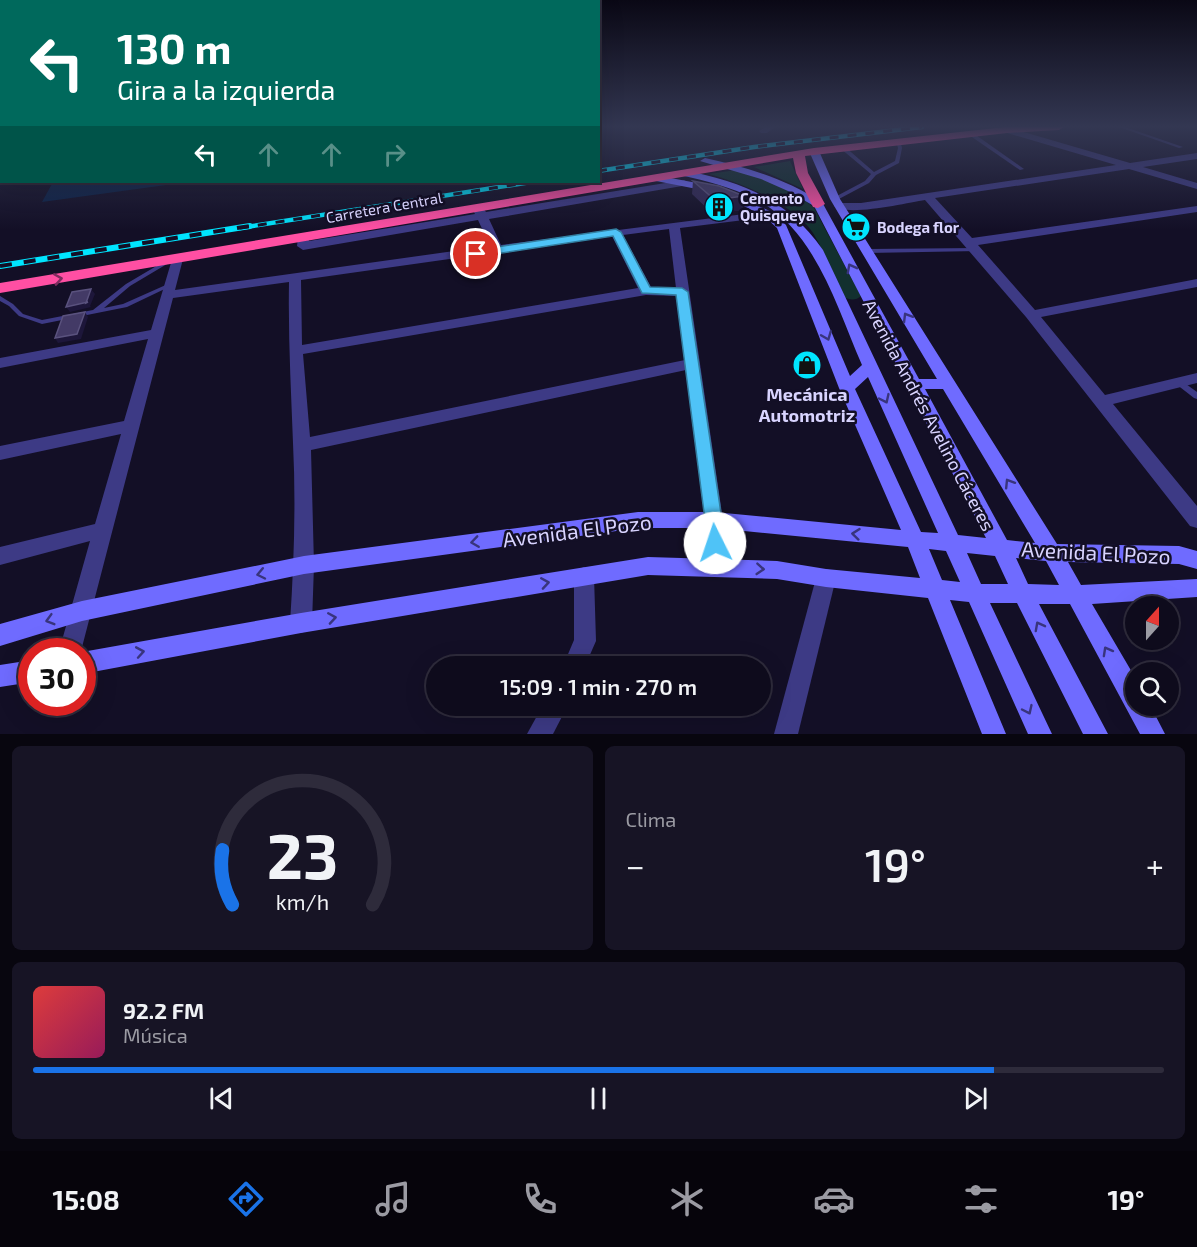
<!DOCTYPE html>
<html lang="es">
<meta charset="utf-8">
<style>
body{margin:0;font-family:"Exo 2",sans-serif;background:#171425;color:#f1f3f6;height:100vh;display:flex;flex-direction:column;font-size:22px;white-space:nowrap}
*{box-sizing:border-box;margin:0}
p{font-size:20px;color:#9b9ba3}
.icon{flex:none;width:33px;height:33px;fill:none;stroke:currentColor;stroke-width:2;stroke-linecap:round;stroke-linejoin:round}
.map{position:relative;height:734px;overflow:hidden}
.drawer{display:flex;flex-direction:column;gap:12px;padding:12px;background:#08060f;flex:1}
.drawer>*{flex:none}
.guide{position:absolute;left:0px;top:0px;width:600px;height:183px;box-shadow:0 6px 24px #0002,0 0 0 2px #2e2b3b;background:#00695c;color:#fff;overflow:hidden}
.needle{width:39px;rotate:21deg}
.tools{position:absolute;left:1125px;top:596px;display:grid;gap:12px}
.tools a{display:grid;place-items:center;width:54px;height:54px;border-radius:50%;background:#0e0b1c;box-shadow:0 6px 24px #0002,0 0 0 2px #2e2b3b;font-size:30px}
.speed{position:absolute;left:18px;top:638px;display:flex;gap:12px;font-size:30px;font-weight:700;text-align:center}
.speed>*{display:grid;place-content:center;width:78px;height:78px;border-radius:50%;background:#0e0b1c;box-shadow:0 6px 24px #0002,0 0 0 2px #2e2b3b;line-height:1}
.speed .limit{border:9px solid #d22;background:#fff;color:#111}
.pin{position:absolute;display:grid;place-items:center;width:51px;height:51px;color:#fff;margin:-26px;border:3px solid #fff;border-radius:50%;box-shadow:0 2px 6px #0007}
.me{position:absolute;width:66px;margin:-33px;rotate:356deg;stroke-linejoin:round;filter:drop-shadow(0 0 4px #0008)}
.turn{display:flex;align-items:center;gap:21px;height:126px;padding:0 18px;font-size:27px}
.turn .icon{width:78px;height:78px;stroke-width:2.5}
.turn b{display:block;font-size:42px;line-height:51px}
.lanes{display:flex;align-items:center;height:57px;padding:0 18px;background:#0003;justify-content:center;gap:30px;direction:ltr}
.lanes .off{opacity:.35}
.big{font-size:45px;font-weight:600;line-height:1.1}
.drawer .tile{flex:1;display:flex;flex-direction:column;justify-content:center;gap:9px;min-width:0;padding:0 21px;border-radius:9px;background:#171425}
.drawer .dial{align-items:center;gap:0}
.dial svg{height:156px;overflow:visible;fill:none;stroke:#2e2b3b;stroke-width:7;stroke-linecap:round;text-anchor:middle}
.dial text{fill:#f1f3f6;stroke:none}
.song{display:flex;align-items:center;gap:18px}
.cover{width:72px;height:72px;border-radius:9px;background:linear-gradient(135deg,hsl(0 70% 55%),hsl(330 70% 35%))}
.played{height:6px;border-radius:3px;background:linear-gradient(90deg,#1a73e8 85%,#2e2b3b 85%)}
.keys{display:flex;justify-content:space-around;direction:ltr}
.heat{display:flex;justify-content:space-between;align-items:center;font-size:33px;direction:ltr}
.drawer .tiles{flex:1;display:grid;gap:12px;grid-template-columns:1fr 1fr}
.tile:last-child{grid-column:span 2}
.trip{position:absolute;left:426px;top:656px;width:345px;height:60px;border-radius:30px;background:#0e0b1c;box-shadow:0 6px 24px #0002,0 0 0 2px #2e2b3b;font-weight:600;line-height:60px;text-align:center}
.dock{display:flex;height:96px;justify-content:space-around;align-items:center;background:#06040b;color:#9b9ba3}
.dock .icon{width:42px;height:42px}
.dock .current{color:#1a73e8}
.dock b{font-size:27px;color:#f1f3f6}
.map>svg:first-child{display:block}
.green{fill:#12302f}
.water{fill:#0c2248}
.lines{fill:none;stroke-linecap:round;stroke-linejoin:round}
.lane{fill:#3d3a85;fill-rule:evenodd}
.street{fill:#3d3a85;fill-rule:evenodd}
.secondary{fill:#6f6bff;fill-rule:evenodd}
.highway{fill:#ff4fa3;fill-rule:evenodd}
.rail-far1-casing{stroke:#00e5ff;stroke-width:4.5}
.rail-casing{stroke:#00e5ff;stroke-width:6}
.rail-far1{stroke:#130f26;stroke-width:3;stroke-dasharray:9;stroke-linecap:butt}
.rail{stroke:#130f26;stroke-width:4;stroke-dasharray:12;stroke-linecap:butt}
.wall{fill:#312854}
.shaded-wall{fill:#1d163a}
.building{fill:#433a66;stroke:#5a527e;stroke-width:1.5}
.oneway{stroke:#38347d}
.oneway2{stroke:#7d2c5e}
.route{fill:#4fc3f7;stroke:#337fa1;stroke-width:1.5}
.labels{text-anchor:middle;dominant-baseline:central;stroke-width:5;stroke-linejoin:round;paint-order:stroke}
.far-poi-label{font-size:15px;font-weight:bold;fill:#d9d4ff;stroke:#130f26;text-anchor:start}
.far-street-label{font-size:15px;fill:#d9d4ff;stroke:#130f26}
.poi-label{font-size:18px;font-weight:bold;fill:#d9d4ff;stroke:#130f26}
.street-label{font-size:18px;fill:#d9d4ff;stroke:#130f26}
.near-street-label{font-size:21px;fill:#d9d4ff;stroke:#130f26}
</style>
<div class="map">
<svg width="1197" height="734" viewBox="0 0 1197 734">
<rect width="100%" height="100%" fill="#130f26"/>
<g class="green">
<path d="M790,161l13,28 -49,-22z"/>
<path d="M736,170c27,6 57,19 78,38l47,88c-5,5 -12,4 -17,1 -10,-21 -19,-44 -31,-64 -19,-29 -72,-50 -104,-59z"/>
</g>
<path class="water" d="M53,182h135l-146,20z"/>
<g class="lines">
<g class="lane">
<path d="M1119,127h6l58,20 -4,1z"/>
<path d="M969,133h4l51,36 -4,1 -51,-35z"/>
<path d="M896,140h4l2,8 -3,15 -23,12 -7,8 -32,17h-4v-2l32,-17 6,-7 -31,-26v-2h4l30,26 21,-11 3,-13z"/>
<path d="M977,248l2,1v2l-112,2 -3,-2 3,-2z"/>
<path d="M170,258l2,1v2l-42,25 -26,22 19,-4 45,-20 2,-1 3,2 -46,22 -85,17 -23,-8 -10,-10 -9,-5v-5l13,8 10,10 19,6 51,-10 33,-26z"/>
<path d="M1179,379l18,13v7l-3,-1 -18,-14 -1,-2z"/>
</g>
<g class="street">
<path d="M765,127h10l-8,6h-6l-2,-2z"/>
<path d="M1007,127l123,36 67,-10v6l-54,8 54,16v6l-68,-20 -194,29 37,40 225,-32v6l-219,33 57,65 162,-31v8l-156,30 64,78 92,-22v10l-84,21 84,102v22l-7,-2 -164,-209 -101,-117c-19,3 -78,17 -91,6l5,-3h22l255,-38 -112,-33 -1,-2z"/>
<path d="M684,180l5,3 -1,2 -199,34 12,26 267,-34 6,3 -6,3 -88,11 43,292 3,46 -3,6 -7,3 -7,-3 -3,-6 -1,-46 -19,-150 -375,80 3,115 -2,58 -3,7 -8,3 -8,-3 -3,-7c4,-60 6,-120 3,-180 -2,-54 -5,-107 -4,-161l-116,16 -92,353h-22l31,-110 -90,24v-18l95,-23 26,-90 -121,26v-14l124,-25 24,-82 -148,29v-10l151,-28 22,-74h8l2,3 -8,31 315,-44 -12,-26 -175,30 -6,-4 1,-8 6,-4 4,2 1,5 166,-27 -2,-4 6,-3 4,1 3,4zM669,229l7,59 -25,-1 -28,-52zM612,236l26,52 -336,57 -1,-65zM646,295l31,1 8,64 -375,77 -7,-83z"/>
<path d="M584,567l7,3 3,6 2,65 -11,25h-22l11,-26v-64l3,-6z"/>
<path d="M826,569l7,2 3,7 -38,156h-24l42,-156 3,-7z"/>
<path d="M543,705h25l-15,29h-26z"/>
</g>
<g class="secondary">
<path d="M811,149l8,2 21,48 217,345 122,2 18,5v18l-18,-5 -111,-2 13,23 116,-6v18l-105,7 44,75v26h14l15,29h-25l-70,-130h-31l69,130h-25l-66,-131h-27l62,131h-24l-59,-132 -19,-2 56,134h-24l-54,-136 -102,-11 -49,-8 -129,-4 -347,58 -219,41v-22l219,-39 347,-56 129,4 49,8 94,9 -12,-31 -194,-19h-76l-334,46 -222,47 -82,25v-22l82,-23 222,-45 334,-44h76l187,18 -62,-142 -62,-160 -13,-12 -43,-21 5,-3 4,1 42,19 14,13 64,151 12,-11c-26,-59 -46,-135 -107,-166 -24,-12 -49,-18 -75,-24l-1,-2 5,-3c60,13 102,28 139,80l135,285 28,3 -172,-332 -26,-15 -27,-12 -61,-18 5,-3c42,9 80,21 117,44l97,177h18l-107,-180 -21,-48zM868,377l70,156 -17,-1 -66,-143zM925,389h18l92,154 -28,-3zM929,549l17,2 14,31 -18,-2zM967,553l28,3 13,28h-27zM1016,558l30,3 13,24 -31,-1z"/>
<path d="M655,175l42,8 5,3 -5,3 -46,-9 -1,-2z"/>
<path d="M32,660v22l-32,5v-22z"/>
</g>
<path class="highway" d="M1005,127h59l-5,3 -52,3 -202,23 3,17 17,31 -7,4 -5,-1 -17,-34 -3,-15 -793,135v-10l814,-135z"/>
<g class="rail-far1-casing">
<g id="rail-far1">
<path d="M598,171l156,-24 168,-20"/>
<path d="M240,228l291,-46"/>
</g>
</g>
<g class="rail-casing">
<path id="rail" d="M0,266l250,-40"/>
</g>
<use href="#rail-far1" class="rail-far1"/>
<use href="#rail" class="rail"/>
</g>
<path class="wall" d="M693,181l51,15 -2,14 -29,4 -21,-20z"/>
<g class="shaded-wall">
<path d="M744,196l-2,14 -29,4 2,-14z"/>
<path d="M91,289l4,5 -5,12 1,1 -21,5 -4,-5z"/>
<path d="M85,312l3,5 -7,22 -23,4 -3,-5z"/>
</g>
<g class="building">
<path d="M693,181l26,5 25,10 -29,4z"/>
<path d="M91,289l-5,14 2,-1 -22,5 6,-15z"/>
<path d="M85,312l-8,22 -22,4 8,-22z"/>
</g>
<defs><path id="oneway-chevron" d="M-2-3.5L2.5 0L-2 3.5" fill="none" stroke-width="1.6" stroke-linecap="round" stroke-linejoin="round" transform="scale(1.5)"/></defs>
<g class="oneway">
<use href="#oneway-chevron" transform="translate(851 268) rotate(-118)"/>
<use href="#oneway-chevron" transform="translate(907 317) rotate(-121)"/>
<use href="#oneway-chevron" transform="translate(827 336) rotate(68)"/>
<use href="#oneway-chevron" transform="translate(885 399) rotate(65)"/>
<use href="#oneway-chevron" transform="translate(1009 483) rotate(-122)"/>
<use href="#oneway-chevron" transform="translate(856 534) rotate(-174)"/>
<use href="#oneway-chevron" transform="translate(475 542) rotate(172)"/>
<use href="#oneway-chevron" transform="translate(760 569) rotate(4)"/>
<use href="#oneway-chevron" transform="translate(261 574) rotate(168)"/>
<use href="#oneway-chevron" transform="translate(545 583) rotate(-9)"/>
<use href="#oneway-chevron" transform="translate(332 618) rotate(-9)"/>
<use href="#oneway-chevron" transform="translate(50 620) rotate(164)"/>
<use href="#oneway-chevron" transform="translate(1039 626) rotate(-118)"/>
<use href="#oneway-chevron" transform="translate(1107 651) rotate(-119)"/>
<use href="#oneway-chevron" transform="translate(140 652) rotate(-10)"/>
<use href="#oneway-chevron" transform="translate(1028 710) rotate(65)"/>
</g>
<use class="oneway2" href="#oneway-chevron" transform="translate(58 279) rotate(-9)"/>
<linearGradient id="sky" x2="0" y2="1"><stop stop-color="#0a0815"/><stop offset="0.55" stop-color="#333752"/><stop offset="1" stop-color="#333752" stop-opacity="0"/></linearGradient>
<rect width="1197" height="230" fill="url(#sky)"/>
<path class="route" d="M616,229l5,3 29,55 32,1 6,4 34,228 2,23 -3,5 -6,3 -6,-3 -3,-5 -1,-23 -29,-225 -34,-2 -29,-57 -137,21 -6,-3 6,-4z"/>
<defs>
<g id="building-disc" transform="scale(1.5)"><circle r="9.5" fill="#00e5ff" stroke="#130f26"/><path d="M-4-6H4V6H1V3H-1V6H-4ZM-2.5-4.3h1.7v1.8h-1.7ZM.8-4.3h1.7v1.8H.8ZM-2.5-1h1.7V.8h-1.7ZM.8-1h1.7V.8H.8Z" fill="#111"/></g>
<g id="supermarket-disc" transform="scale(1.5)"><circle r="9.5" fill="#00e5ff" stroke="#130f26"/><path d="M-6-5.5h2.5l.6 2H6L4.5 2H-2.5L-4.4-4H-6ZM-1.5 3.2a1.3 1.3 0 1 0 .1 0ZM3 3.2a1.3 1.3 0 1 0 .1 0Z" fill="#111"/></g>
<g id="shop-disc" transform="scale(1.5)"><circle r="9.5" fill="#00e5ff" stroke="#130f26"/><path d="M-5-2.5h2.3a2.7 3.5 0 0 1 5.4 0H5L5.5 6h-11ZM-1.5-2.5h3a1.5 2.3 0 0 0-3 0Z" fill="#111"/></g>
</defs>
<g fill-rule="evenodd">
<use href="#building-disc" x="719" y="207"/>
<use href="#supermarket-disc" x="856" y="227"/>
<use href="#shop-disc" x="807" y="365"/>
</g>
<g class="labels">
<g class="far-poi-label">
<text x="740" y="198">Cemento<tspan x="740" dy="17">Quisqueya</tspan></text>
<text x="877" y="227">Bodega flor</text>
</g>
<g class="far-street-label">
<text transform="translate(384 207) rotate(-10)">Carretera Central</text>
</g>
<g class="poi-label">
<text x="807" y="394">Mecánica<tspan x="807" dy="21">Automotriz</tspan></text>
</g>
<g class="street-label">
<text transform="translate(929 415) rotate(62)">Avenida Andrés Avelino Cáceres</text>
</g>
<g class="near-street-label">
<text transform="translate(577 530) rotate(-7)">Avenida El Pozo</text>
<text transform="translate(1096 552) rotate(3)">Avenida El Pozo</text>
</g>
</g>
</svg>
<div class="tools">
<a><svg class="needle" viewBox="-14 -14 28 28"><path d="M0-13l5 13h-10z" fill="#e53935"/><path d="M0 13l5-13h-10z" fill="#9b9ba3"/></svg></a>
<a><svg class="icon" aria-label="search" viewBox="0 0 24 24"><circle cx="10" cy="10" r="6"/><path d="M15 15l6 6"/></svg></a>
</div>
<div class="speed"><div class="limit">30</div></div>
<div class="pin" style="left:476px;top:254px;background:#d93025"><svg class="icon" aria-label="arrive" viewBox="0 0 24 24"><path d="M6 21V4h12l-3 4 3 4H6"/></svg></div>
<svg class="me" style="left:715px;top:543px" viewBox="-20 -20 40 40"><circle r="19" fill="#fff"/><path d="M0-13L10 11 0 6-10 11z" fill="#4fc3f7"/></svg>
<div class="trip">15:09 · 1 min · 270 m</div>
<div class="guide">
<div class="turn"><svg class="icon" aria-label="left" viewBox="0 0 24 24"><path d="M17 20v-9H6M10 6l-5 5 5 5"/></svg><div><b>130 m</b>Gira a la izquierda</div></div>
<div class="lanes"><svg class="icon" aria-label="left" viewBox="0 0 24 24"><path d="M17 20v-9H6M10 6l-5 5 5 5"/></svg><svg class="icon off" aria-label="ahead" viewBox="0 0 24 24"><path d="M12 20V5M6 11l6-6 6 6"/></svg><svg class="icon off" aria-label="ahead" viewBox="0 0 24 24"><path d="M12 20V5M6 11l6-6 6 6"/></svg><svg class="icon off" aria-label="right" viewBox="0 0 24 24"><path d="M7 20v-9h11M14 6l5 5-5 5"/></svg></div>
</div>
</div>
<section class="drawer">
<div class="tiles">
<div class="tile dial"><svg viewBox="0 0 100 80">
<path d="M14 69A42 42 0 1 1 86 69"/>
<path d="M14 69A42 42 0 0 1 9 41" stroke="#1a73e8"/>
<text x="50" y="56" font-size="32" font-weight="700">23</text>
<text x="50" y="72" font-size="11">km/h</text>
</svg></div>
<div class="tile"><p>Clima</p>
<div class="heat"><a>−</a><b class="big">19°</b><a>+</a></div>
</div>
<div class="tile">
<div class="song"><i class="cover"></i><div><b>92.2 FM</b><p>Música</p></div></div>
<div class="played"></div>
<div class="keys"><svg class="icon" aria-label="previous" viewBox="0 0 24 24"><path d="M18 5L8 12l10 7zM5 5v14"/></svg><svg class="icon" aria-label="pause" viewBox="0 0 24 24"><path d="M8 5v14M16 5v14"/></svg><svg class="icon" aria-label="next" viewBox="0 0 24 24"><path d="M6 5l10 7-10 7zM19 5v14"/></svg></div>
</div>
</div>
</section>
<nav class="dock">
<b>15:08</b>
<svg class="icon current" aria-label="directions" viewBox="0 0 24 24"><path d="M12 3l9 9-9 9-9-9zM9 14v-3h6M13 9l2 2-2 2"/></svg>
<svg class="icon" aria-label="music" viewBox="0 0 24 24"><path d="M9 18V5l10-2v13"/><circle cx="6" cy="18" r="3"/><circle cx="16" cy="16" r="3"/></svg>
<svg class="icon" aria-label="phone" viewBox="0 0 24 24"><path d="M5 4h4l2 5-3 2q2 4 5 5l2-3 5 2v4C11 20 4 13 5 4z"/></svg>
<svg class="icon" aria-label="climate" viewBox="0 0 24 24"><path d="M12 3v18M4 7l16 10M4 17L20 7"/></svg>
<svg class="icon" aria-label="car" viewBox="0 0 24 24"><path d="M5 17H2v-5l4-1 3-4h7l3 4 3 1v5h-3M9 17h6M6 11h13"/><circle cx="7" cy="17" r="2"/><circle cx="17" cy="17" r="2"/></svg>
<svg class="icon" aria-label="filters" viewBox="0 0 24 24"><path d="M4 7h16M4 17h16"/><circle cx="9" cy="7" r="2"/><circle cx="15" cy="17" r="2"/></svg>
<b>19°</b>
</nav>
